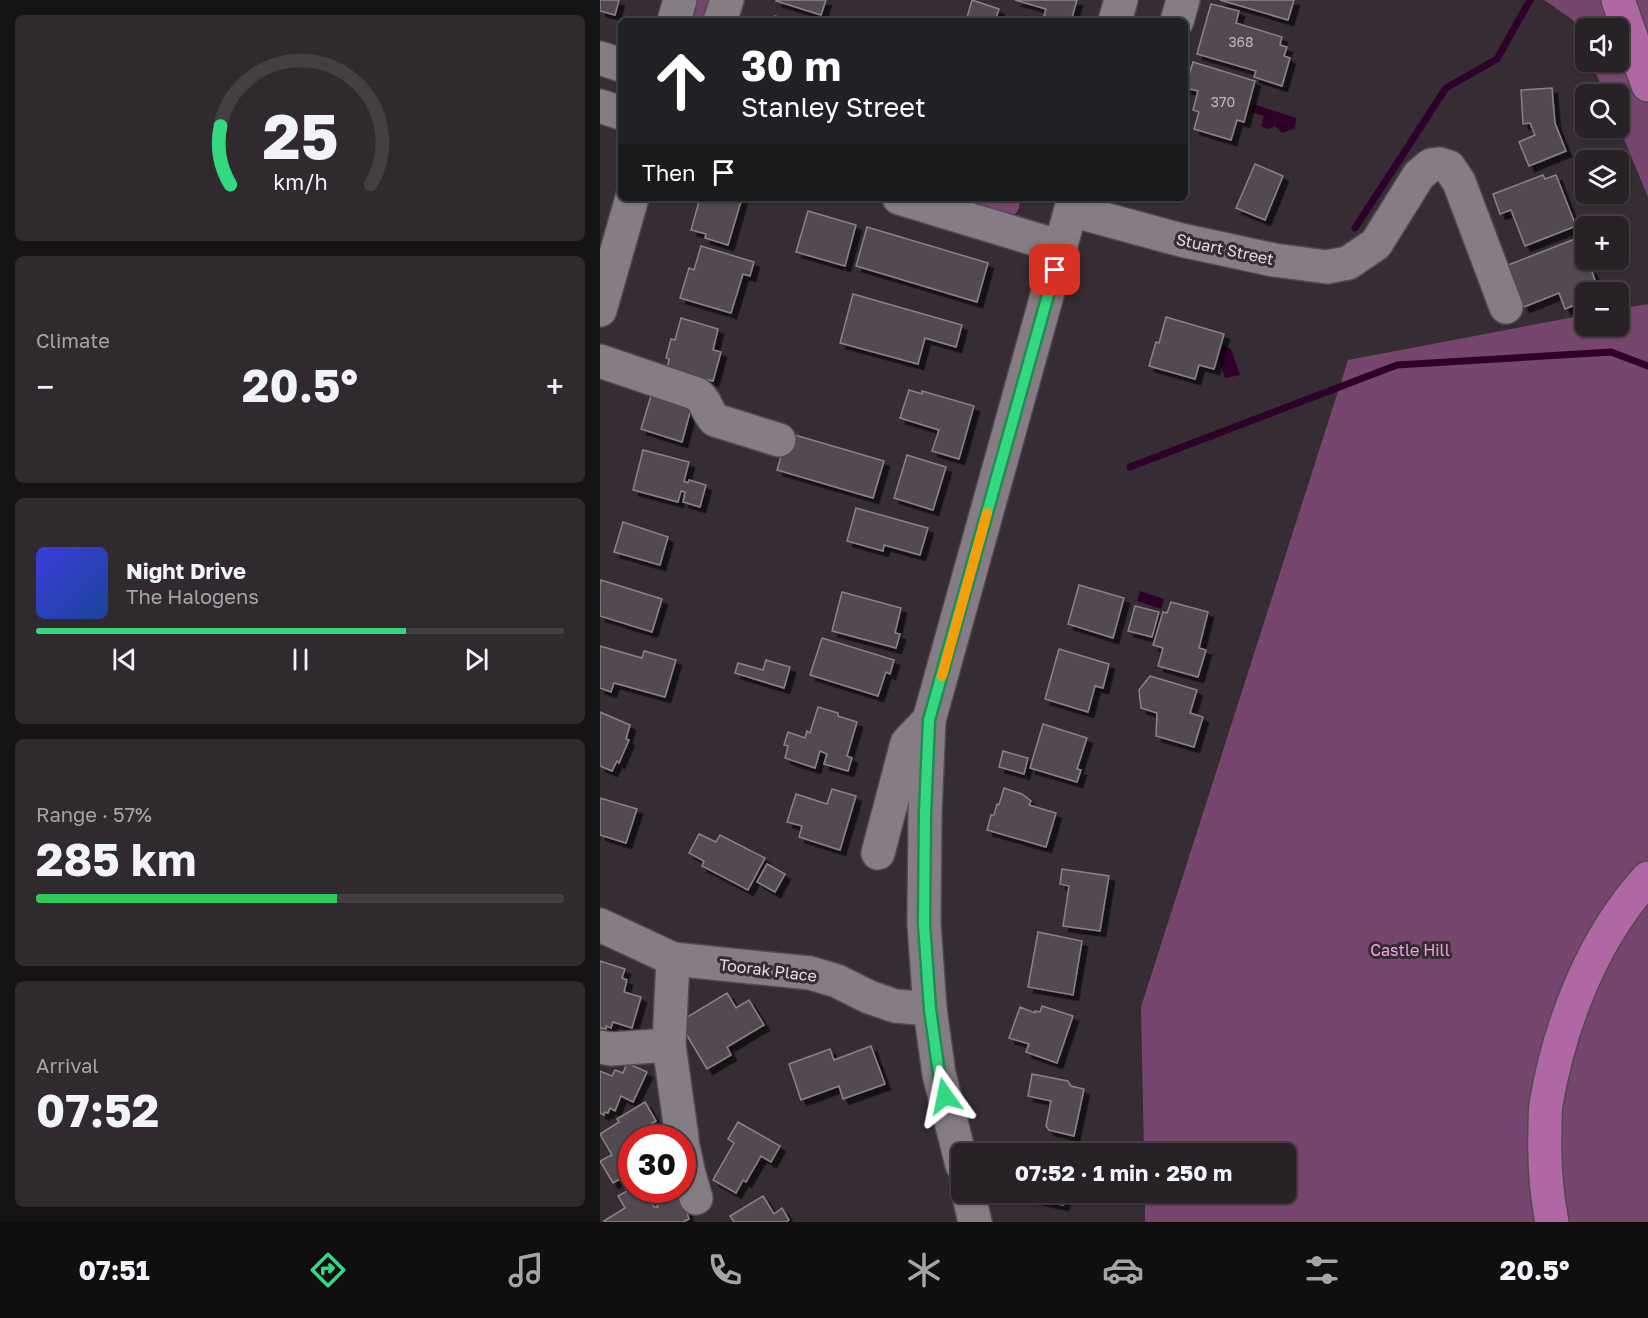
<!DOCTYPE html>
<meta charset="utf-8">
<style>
body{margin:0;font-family:"Golos Text",sans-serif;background:#302a2e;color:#f1f3f6;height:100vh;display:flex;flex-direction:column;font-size:22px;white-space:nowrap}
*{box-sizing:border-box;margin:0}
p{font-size:20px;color:#a5a4a7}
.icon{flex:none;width:33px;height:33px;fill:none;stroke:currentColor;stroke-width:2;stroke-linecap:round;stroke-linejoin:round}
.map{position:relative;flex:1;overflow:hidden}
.drawer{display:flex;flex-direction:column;gap:15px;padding:15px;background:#161315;width:600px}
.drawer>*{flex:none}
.hud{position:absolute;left:18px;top:18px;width:570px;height:183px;border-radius:9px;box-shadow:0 2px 4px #0004,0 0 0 2px #443f43;background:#202124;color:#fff;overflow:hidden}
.buttons{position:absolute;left:975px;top:18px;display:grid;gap:12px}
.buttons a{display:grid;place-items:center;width:54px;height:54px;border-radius:9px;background:#282226;box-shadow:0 2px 4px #0004,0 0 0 2px #443f43;font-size:30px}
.speed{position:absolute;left:18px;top:1125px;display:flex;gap:12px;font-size:30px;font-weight:700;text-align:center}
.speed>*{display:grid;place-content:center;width:78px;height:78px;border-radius:50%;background:#282226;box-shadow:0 2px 4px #0004,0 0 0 2px #443f43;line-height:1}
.speed .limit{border:9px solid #d22;background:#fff;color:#111}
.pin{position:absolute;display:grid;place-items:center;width:51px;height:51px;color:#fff;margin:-26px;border-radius:12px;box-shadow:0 3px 9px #0006}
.me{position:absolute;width:66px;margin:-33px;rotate:348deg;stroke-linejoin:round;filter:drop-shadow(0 0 4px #0008)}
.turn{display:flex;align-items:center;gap:21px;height:126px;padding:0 24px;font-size:27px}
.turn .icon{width:78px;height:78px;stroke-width:2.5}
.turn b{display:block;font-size:42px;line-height:51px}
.then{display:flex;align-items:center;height:57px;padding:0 24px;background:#0003;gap:12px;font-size:22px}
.big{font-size:45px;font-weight:700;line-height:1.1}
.drawer .tile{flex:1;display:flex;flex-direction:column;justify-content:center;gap:9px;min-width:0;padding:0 21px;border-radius:9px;background:#302a2e}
.drawer .dial{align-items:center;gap:0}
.dial svg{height:156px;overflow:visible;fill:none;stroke:#443f43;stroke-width:7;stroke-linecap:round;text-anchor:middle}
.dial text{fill:#f1f3f6;stroke:none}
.song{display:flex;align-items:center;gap:18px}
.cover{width:72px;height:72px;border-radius:9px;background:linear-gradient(135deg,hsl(240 70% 55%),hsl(220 70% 35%))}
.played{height:6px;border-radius:3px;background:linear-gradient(90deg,#34d881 70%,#443f43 70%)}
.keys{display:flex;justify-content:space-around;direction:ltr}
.heat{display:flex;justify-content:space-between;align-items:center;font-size:33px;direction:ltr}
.charge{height:9px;border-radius:4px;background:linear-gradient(90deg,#34c759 57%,#443f43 0)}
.trip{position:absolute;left:351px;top:1143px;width:345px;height:60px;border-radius:9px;background:#282226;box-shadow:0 2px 4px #0004,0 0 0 2px #443f43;font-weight:700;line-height:60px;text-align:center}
.menu{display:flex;height:96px;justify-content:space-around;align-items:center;background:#100e0f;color:#a5a4a7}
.menu .icon{width:42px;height:42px}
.menu .current{color:#34d881}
.menu b{font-size:27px;color:#f1f3f6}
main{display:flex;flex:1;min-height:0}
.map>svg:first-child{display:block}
.green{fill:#77466e}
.water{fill:#2f0029}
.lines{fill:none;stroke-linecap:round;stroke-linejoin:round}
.stream{stroke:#2f0029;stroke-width:7}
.building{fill:#534a51;stroke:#8b8189;stroke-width:1.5;filter:url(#shadow)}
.minor-casing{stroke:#50494e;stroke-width:36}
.major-casing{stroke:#50494e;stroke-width:36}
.minor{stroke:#867c84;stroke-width:33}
.major{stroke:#af68a3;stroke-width:33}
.route-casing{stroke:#228c54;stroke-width:15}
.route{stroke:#34d881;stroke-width:10}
.slow{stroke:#f59e0b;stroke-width:10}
.labels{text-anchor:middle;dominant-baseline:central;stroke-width:6;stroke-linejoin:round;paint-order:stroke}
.number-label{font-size:14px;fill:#beb8bc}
.street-label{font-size:16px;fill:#e1dce0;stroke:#352d33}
.park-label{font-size:16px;fill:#f2a0e1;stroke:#352d33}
</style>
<main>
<section class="drawer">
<div class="tile dial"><svg viewBox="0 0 100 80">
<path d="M14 69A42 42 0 1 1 86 69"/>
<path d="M14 69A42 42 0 0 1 9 39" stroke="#34d881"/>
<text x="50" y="56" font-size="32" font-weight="700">25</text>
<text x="50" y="72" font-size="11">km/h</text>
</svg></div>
<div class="tile"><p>Climate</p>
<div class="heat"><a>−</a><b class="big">20.5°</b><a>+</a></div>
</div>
<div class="tile">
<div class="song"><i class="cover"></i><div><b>Night Drive</b><p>The Halogens</p></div></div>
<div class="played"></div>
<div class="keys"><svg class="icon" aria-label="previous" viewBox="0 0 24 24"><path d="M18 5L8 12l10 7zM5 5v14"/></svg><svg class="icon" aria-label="pause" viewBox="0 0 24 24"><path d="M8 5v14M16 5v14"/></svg><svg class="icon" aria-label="next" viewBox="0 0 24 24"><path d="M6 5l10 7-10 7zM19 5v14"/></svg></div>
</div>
<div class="tile"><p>Range · 57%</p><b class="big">285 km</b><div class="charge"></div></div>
<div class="tile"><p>Arrival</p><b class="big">07:52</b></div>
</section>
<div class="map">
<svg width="1048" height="1222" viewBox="0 0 1048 1222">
<defs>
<filter id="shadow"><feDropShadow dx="5.5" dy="5.5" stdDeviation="0" flood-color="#0009"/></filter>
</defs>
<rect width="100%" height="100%" fill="#352d33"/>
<g class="green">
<path d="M92,0h27l-6,21h-27z"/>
<path d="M944,0h104v197l-29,-70 -1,-33h-13l-14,-32h27v-34h-32l-1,21 -12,-29z"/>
<path d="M337,198h83c0,8 -1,13 -7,18z"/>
<path d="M1048,304v918h-503v-29l141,-1v-38l-142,-1 -3,-146 207,-647 237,-45 1,11h32l1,-17z"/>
</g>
<g class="water">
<path d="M653,104l43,14 -1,10 -13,5 -7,-7 -8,3 -6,-3 3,-10 -13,-4z"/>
<path d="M618,342l13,7 9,26 -15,3 -6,-19 -3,-3z"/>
<path d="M540,591l24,8 -3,10 -24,-8z"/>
</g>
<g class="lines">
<g class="stream">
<path d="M755,228l91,-140 51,-29 33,-59"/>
<path d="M530,467l267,-102 214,-13 37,14"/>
</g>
</g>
<g class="building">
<path d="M0,0h19l-4,15 -15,-4z"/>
<path d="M177,0h49l-5,15 -45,-14z"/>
<path d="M372,0l27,9 -4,12h-29z"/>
<path d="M415,0h62l-6,21h-9l-18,-5 2,-7z"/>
<path d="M620,0h74l-6,20z"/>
<path d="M611,4l28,7 -3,12 46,14 -2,8 7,2 -3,9 6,2 -8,28 -28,-9 2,-6 -59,-17z"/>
<path d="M175,16l17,5h-18z"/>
<path d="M593,62l62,19 -11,41 -7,-2 -6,20 -37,-11 5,-17 -6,-2 5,-19 -13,-3z"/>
<path d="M952,88l3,35 11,28 -37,15 -10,-24 16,-7 -5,-12 -7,1 -2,-34z"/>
<path d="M655,164l28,12 -18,44 -29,-12z"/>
<path d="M943,175l2,4 11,-4 20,51 -51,20 -14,-36 -11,4 -7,-20z"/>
<path d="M100,198h42l-14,47 -23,-7 1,-4 -15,-4z"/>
<path d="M208,211l48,14 -11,41 -49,-14z"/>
<path d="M267,227l121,36 -11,39 -121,-36z"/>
<path d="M975,239l12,31 4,-1 6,17 -18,7 3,9 -17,7 -6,-16 -35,14 -16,-42z"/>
<path d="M101,246l53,16 -4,14 -7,-2 -12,39 -51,-15 9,-30 5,2z"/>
<path d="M253,294l109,31 -6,22 -31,-9 -7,26 -78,-21z"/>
<path d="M566,317l58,17 -10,35 -15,-4 -4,14 -46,-13 7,-24 3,1z"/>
<path d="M81,318l37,11 -5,21 8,2 -8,29 -46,-12 2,-10 -3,-1 5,-19 4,1z"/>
<path d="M54,386l40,12 -12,44 -41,-13z"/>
<path d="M309,390l13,4v-3l52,15 -15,53 -27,-8 7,-21 -39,-12z"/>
<path d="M188,433l96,28 -11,37 -96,-28z"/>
<path d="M43,450l46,12 -5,19 4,2 1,-3 17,5 -6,22 -17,-5 2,-10 -4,-1 -3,11 -45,-12z"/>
<path d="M307,455l39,12 -13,43 -39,-12z"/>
<path d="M256,508l72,20 -8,27 -36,-10 -1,6 -36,-10z"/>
<path d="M23,522l45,15 -8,28 -46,-13z"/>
<path d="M1,580l61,19 -10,33 -52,-16v-31z"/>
<path d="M479,585l45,13 -11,40 -45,-14z"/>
<path d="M242,592l59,16 -6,25 5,1 -4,14 -64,-17z"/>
<path d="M571,602l37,10 -9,36 7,2 -8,27 -40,-11 5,-18 -10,-3 10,-33 4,1z"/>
<path d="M535,606l24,6 -7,25 -24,-6z"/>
<path d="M222,638l72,22 -4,14 -4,-2 -8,24 -68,-21z"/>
<path d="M0,646l42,12 2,-7 32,9 -11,37 -51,-14 -3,9 -11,-4z"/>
<path d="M459,649l50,15 -6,24 -8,-2 -7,26 -43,-13z"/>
<path d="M166,660l24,7 -6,21 -49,-15 3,-10 25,7z"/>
<path d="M550,676l47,14 -7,23 13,4 -9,30 -38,-11 1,-23 -16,-5 -2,-18z"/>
<path d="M218,707l20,6v3l19,6 -10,34 5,2 -4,13 -24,-7 3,-10 -7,-3 -5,17 -30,-10 3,-12 -4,-1 4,-13 17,6 2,-7 3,2z"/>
<path d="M0,712l30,13 -4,14 3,1 -10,23 -2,-2 -5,10 -12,-5z"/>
<path d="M443,724l44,14 -10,31 4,1 -4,12 -47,-14z"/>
<path d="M403,751l25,7 -4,16 -25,-7z"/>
<path d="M404,788l18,6 9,7 -2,4 27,8 -10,34 -59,-17 4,-15h3l3,-11 2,1z"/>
<path d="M232,789l24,7 -16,54 -41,-13 3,-11 -15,-4 9,-28 31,10z"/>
<path d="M0,798l37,11 -11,34 -26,-8z"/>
<path d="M99,834l17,8 4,-7 45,23 -17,32 -46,-24 2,-5 -15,-8z"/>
<path d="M167,864l18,10 -10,18 -18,-10z"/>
<path d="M462,869l47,7 -9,55 -37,-5 6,-40 -9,-2z"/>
<path d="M438,932l44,9 -9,54 -45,-8z"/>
<path d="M0,961l25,8 -3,9 5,2 -3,12 17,5 -9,31 -19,-6 -2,6 -5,-2v3l-6,-1z"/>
<path d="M127,993l9,15 13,-8 15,25 -37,22 4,8 -24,14 -28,-47z"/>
<path d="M442,1006l31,10 -16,47 -31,-11 3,-8 -20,-6 11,-31 15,6v-2l5,1z"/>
<path d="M271,1046l14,38 -42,15 -4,-13 -38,14 -12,-36 41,-15 4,11z"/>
<path d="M27,1063l20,9 -14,30 -12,-6 -6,15 -5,-3 -2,5 -3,-1 -1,3 -4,-2v-42l12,5 3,-6 8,3z"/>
<path d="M432,1074l36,7 3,5 13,3 -10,47 -25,-6 -3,-4 5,-25 -23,-5z"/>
<path d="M45,1102l11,19 -7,4 4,7 2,-1 5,7h-28v34l-19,11 -13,-22 12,-6 -12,-21 19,-12 -2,-3z"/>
<path d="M138,1122l42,24 -9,16 -10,-6 -15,26 -3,-2 -7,13 -23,-13 21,-37 -6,-4z"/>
<path d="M446,1142l32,6 -1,6h-33z"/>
<path d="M32,1188v2h12l10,17h4l-1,-2 12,-6 13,-2 7,22 -6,3h-78l-1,-1 21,-13 -7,-12z"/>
<path d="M427,1192h39l-3,13 -37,-8z"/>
<path d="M163,1196l11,18 8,-6 7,12 -3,2h-52l-4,-6z"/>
</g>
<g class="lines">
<g class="minor-casing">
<g id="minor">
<path d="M74,21l6,-21"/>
<path d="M120,21l7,-21"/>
<path d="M515,21l6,-21"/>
<path d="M577,21l6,-21"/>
<path d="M0,58l21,7"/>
<path d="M0,106l21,7"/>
<path d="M299,198l162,49"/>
<path d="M471,210l110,30 93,20 53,7 21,-4 28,-19 43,-69 12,-10 8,-1 10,3 10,15 47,125"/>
<path d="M0,310l32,-112"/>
<path d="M0,361l97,33c9,6 10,18 18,26l64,20"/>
<path d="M278,853l29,-110 22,-23"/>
<path d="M0,925l73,34 137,14 27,8 32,16 26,9 35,3"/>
<path d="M73,959l-4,86 13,93"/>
<path d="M0,1047l11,2 58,-4"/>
<path d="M82,1142l7,32 7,24"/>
<path d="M362,1165l-23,-91 -9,-65 -6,-85 1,-111 4,-93 145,-522"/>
<path d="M368,1192l7,30"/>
</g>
</g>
<g class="major-casing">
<g id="major">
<path d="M1018,0l30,85"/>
<path d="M952,1222c-6,-30 -8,-60 -7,-91 0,-9 0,-18 1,-27 14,-81 47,-166 102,-226"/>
</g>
</g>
<use href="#minor" class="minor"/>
<use href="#major" class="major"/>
</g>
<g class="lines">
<g class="route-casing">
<path id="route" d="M345,1096l-6,-22 -9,-65 -6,-85 1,-111 4,-93 126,-450"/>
</g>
<use href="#route" class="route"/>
<path class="slow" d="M342,676l45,-163"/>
</g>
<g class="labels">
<g class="number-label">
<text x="641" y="41">368</text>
<text x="623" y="101">370</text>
</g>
<g class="street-label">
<text transform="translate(625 249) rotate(12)">Stuart Street</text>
<text transform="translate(168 970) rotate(7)">Toorak Place</text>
</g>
<g class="park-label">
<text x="810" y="950">Castle Hill</text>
</g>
</g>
</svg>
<div class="buttons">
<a><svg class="icon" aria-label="sound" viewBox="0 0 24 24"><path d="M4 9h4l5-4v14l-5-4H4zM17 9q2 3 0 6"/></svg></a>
<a><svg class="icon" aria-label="search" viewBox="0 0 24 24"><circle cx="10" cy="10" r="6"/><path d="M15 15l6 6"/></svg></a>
<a><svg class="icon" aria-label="layers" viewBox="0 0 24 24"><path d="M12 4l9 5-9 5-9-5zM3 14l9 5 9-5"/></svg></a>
<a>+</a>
<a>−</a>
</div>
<div class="speed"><div class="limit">30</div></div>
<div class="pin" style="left:455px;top:270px;background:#d93025"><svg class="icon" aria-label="arrive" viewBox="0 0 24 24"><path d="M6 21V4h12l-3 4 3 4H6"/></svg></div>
<svg class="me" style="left:345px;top:1096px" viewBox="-20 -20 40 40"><path d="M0-17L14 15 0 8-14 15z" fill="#34d881" stroke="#fff" stroke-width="4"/></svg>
<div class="trip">07:52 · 1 min · 250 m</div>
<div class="hud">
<div class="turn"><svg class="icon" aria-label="ahead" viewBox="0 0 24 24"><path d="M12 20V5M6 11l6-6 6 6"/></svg><div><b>30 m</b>Stanley Street</div></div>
<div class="then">Then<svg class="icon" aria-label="arrive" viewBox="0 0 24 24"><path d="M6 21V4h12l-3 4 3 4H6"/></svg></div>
</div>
</div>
</main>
<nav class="menu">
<b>07:51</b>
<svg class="icon current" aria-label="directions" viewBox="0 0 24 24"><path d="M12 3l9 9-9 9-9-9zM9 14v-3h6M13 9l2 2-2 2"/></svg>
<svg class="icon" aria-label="music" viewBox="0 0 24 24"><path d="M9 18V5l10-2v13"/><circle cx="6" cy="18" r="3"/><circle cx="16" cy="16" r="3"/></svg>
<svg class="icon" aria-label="phone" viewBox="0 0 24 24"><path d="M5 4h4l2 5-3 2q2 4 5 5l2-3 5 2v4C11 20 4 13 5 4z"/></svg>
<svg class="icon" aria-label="climate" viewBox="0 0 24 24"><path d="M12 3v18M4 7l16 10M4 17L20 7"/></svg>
<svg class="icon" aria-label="car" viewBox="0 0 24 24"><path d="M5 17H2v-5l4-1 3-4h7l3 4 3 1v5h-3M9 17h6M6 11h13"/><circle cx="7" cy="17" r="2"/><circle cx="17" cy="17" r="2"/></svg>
<svg class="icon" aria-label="filters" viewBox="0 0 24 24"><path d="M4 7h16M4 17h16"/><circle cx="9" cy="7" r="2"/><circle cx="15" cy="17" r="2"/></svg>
<b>20.5°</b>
</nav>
